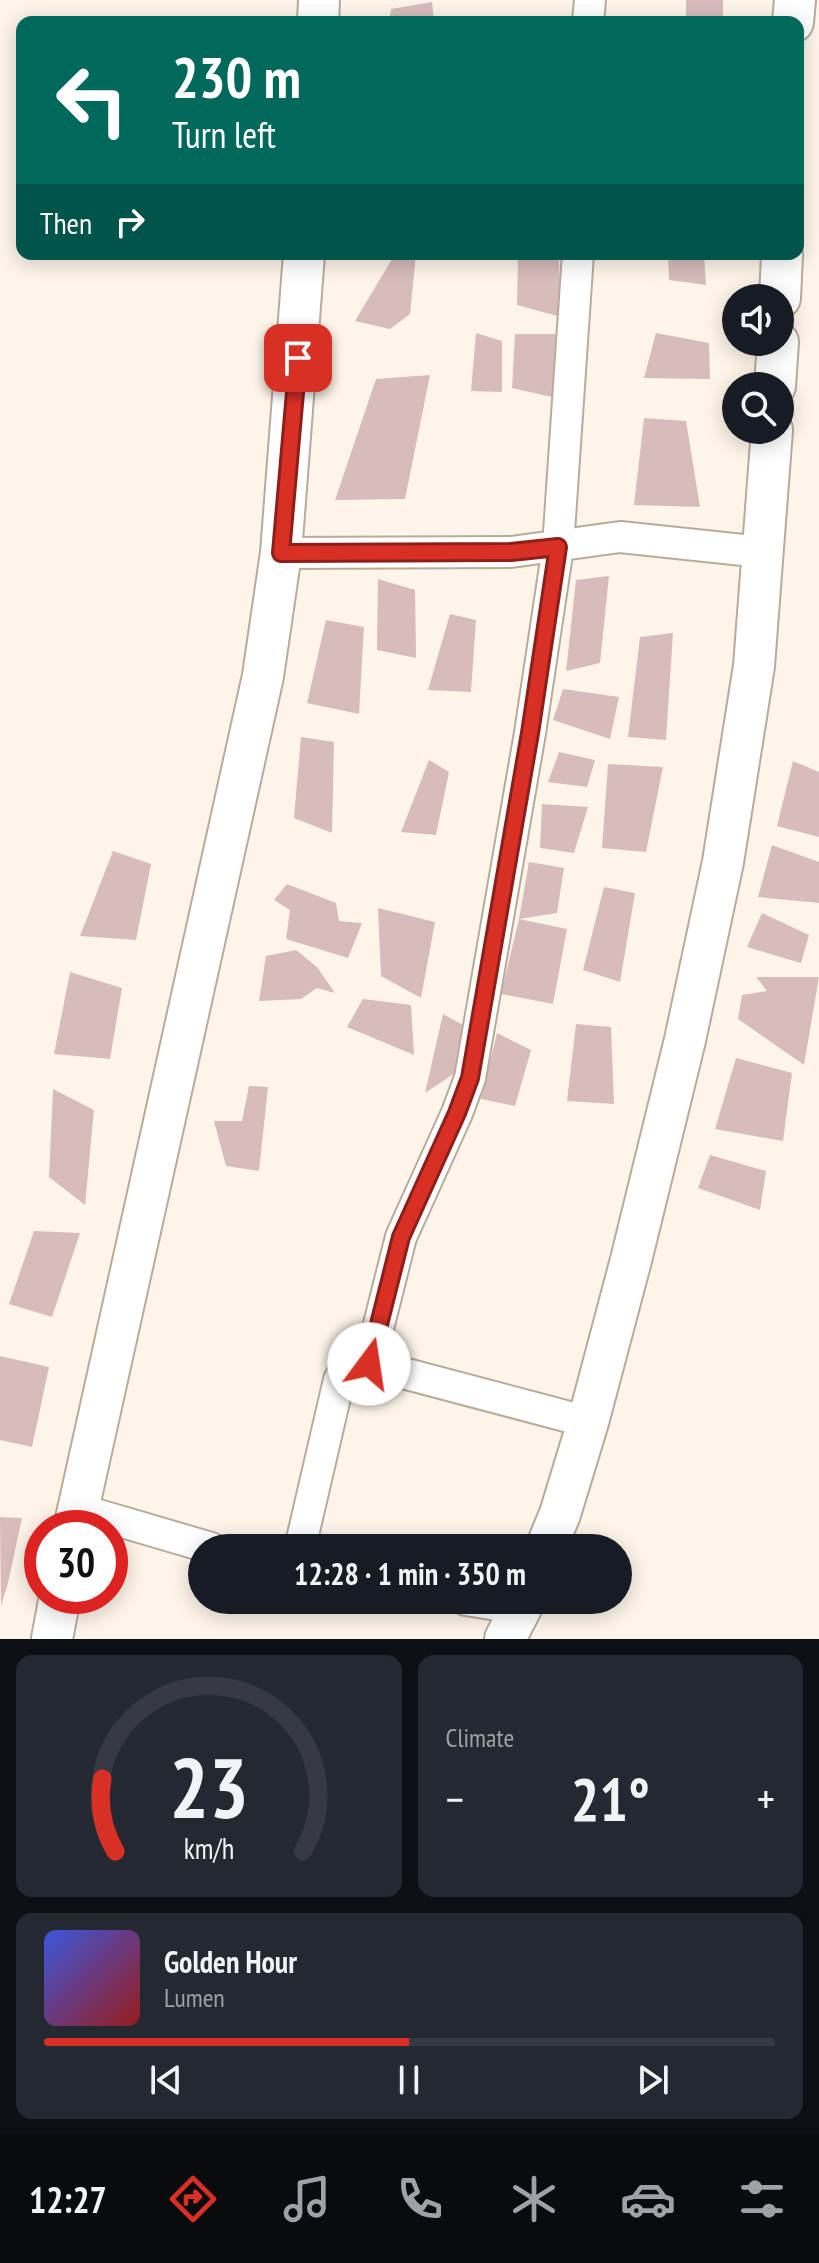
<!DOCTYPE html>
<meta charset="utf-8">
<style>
body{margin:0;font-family:"PT Sans Narrow",sans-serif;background:#242831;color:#f1f3f6;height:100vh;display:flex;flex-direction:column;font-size:30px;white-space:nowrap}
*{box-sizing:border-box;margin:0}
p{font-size:26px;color:#9ea1a6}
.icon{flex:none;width:44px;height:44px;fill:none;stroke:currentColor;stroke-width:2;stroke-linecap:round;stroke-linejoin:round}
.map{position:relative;height:1639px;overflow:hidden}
.drawer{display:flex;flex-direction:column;gap:16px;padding:16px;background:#0d0f14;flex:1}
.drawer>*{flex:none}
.guide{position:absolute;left:16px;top:16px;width:788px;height:244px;border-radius:16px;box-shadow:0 4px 20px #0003;background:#00695c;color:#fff;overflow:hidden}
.tools{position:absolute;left:722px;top:284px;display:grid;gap:16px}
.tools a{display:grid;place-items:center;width:72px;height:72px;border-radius:50%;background:#171b24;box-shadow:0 4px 20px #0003;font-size:40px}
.speed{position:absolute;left:24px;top:1510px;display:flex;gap:16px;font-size:40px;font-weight:700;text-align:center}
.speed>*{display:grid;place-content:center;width:104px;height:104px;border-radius:50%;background:#171b24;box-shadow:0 4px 20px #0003;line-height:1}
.speed .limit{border:12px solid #d22;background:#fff;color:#111}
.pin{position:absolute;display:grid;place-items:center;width:68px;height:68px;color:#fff;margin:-34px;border-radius:16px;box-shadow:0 4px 12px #0006}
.me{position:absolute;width:88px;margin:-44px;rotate:14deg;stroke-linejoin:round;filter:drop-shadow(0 0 6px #0008)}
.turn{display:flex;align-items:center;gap:28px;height:168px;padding:0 24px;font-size:36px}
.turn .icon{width:104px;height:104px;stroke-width:2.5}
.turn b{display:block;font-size:56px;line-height:68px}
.then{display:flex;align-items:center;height:76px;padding:0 24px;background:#0003;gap:16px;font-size:30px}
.big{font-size:60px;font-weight:800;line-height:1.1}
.drawer .widget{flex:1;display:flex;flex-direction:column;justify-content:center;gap:12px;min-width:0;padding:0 28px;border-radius:16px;background:#242831}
.drawer .dial{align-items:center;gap:0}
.dial svg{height:208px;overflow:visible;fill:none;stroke:#363941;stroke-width:7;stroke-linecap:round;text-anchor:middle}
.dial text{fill:#f1f3f6;stroke:none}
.song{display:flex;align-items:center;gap:24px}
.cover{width:96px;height:96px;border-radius:12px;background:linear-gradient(135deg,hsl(230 70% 55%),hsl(0 70% 35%))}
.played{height:8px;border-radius:4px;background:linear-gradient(90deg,#d93025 50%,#363941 50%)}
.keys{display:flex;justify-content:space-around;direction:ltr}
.heat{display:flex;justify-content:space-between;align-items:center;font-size:44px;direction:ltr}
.drawer .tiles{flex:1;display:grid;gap:16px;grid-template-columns:1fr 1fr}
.widget:last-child{grid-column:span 2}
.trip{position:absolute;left:188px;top:1534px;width:444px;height:80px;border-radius:40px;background:#171b24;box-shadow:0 4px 20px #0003;font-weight:800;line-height:80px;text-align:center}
.dock{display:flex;height:128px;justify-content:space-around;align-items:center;background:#090b0e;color:#9ea1a6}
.dock .icon{width:56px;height:56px}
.dock .active{color:#d93025}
.dock b{font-size:36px;color:#f1f3f6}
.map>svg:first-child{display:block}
.building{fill:#d7bcbb}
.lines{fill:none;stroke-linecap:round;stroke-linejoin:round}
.minor-casing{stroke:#b8ab98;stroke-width:34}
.major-casing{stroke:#b8ab98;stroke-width:44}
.minor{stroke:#fff;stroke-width:30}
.major{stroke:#fff;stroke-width:40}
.route-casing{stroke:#8d1f18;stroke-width:20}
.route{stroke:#d93025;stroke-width:14}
</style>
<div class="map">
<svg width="819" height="1639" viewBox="0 0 819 1639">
<rect width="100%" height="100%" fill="#fdf5e9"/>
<g class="building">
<path d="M686,0h37v19l-37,-2z"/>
<path d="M432,2l2,20h-45l2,-13z"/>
<path d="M395,254h21l-6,60 -20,15 -35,-8z"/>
<path d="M668,254h36l2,31 -37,-5z"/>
<path d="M518,256l41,4 2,57 -44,-12z"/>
<path d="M476,333l26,8v51l-31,-1z"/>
<path d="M656,333l53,10 1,36 -66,-1z"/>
<path d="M515,334h44l-3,64 -44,-10z"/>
<path d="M430,375l-25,124 -70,1 41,-121z"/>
<path d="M644,418l42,3 14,86 -66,-2z"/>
<path d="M609,576l-9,87 -34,8 10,-91z"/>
<path d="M378,579l37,11 1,68 -39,-8z"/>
<path d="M450,614l26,6 -5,72 -43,-2z"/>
<path d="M326,620l38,7 -5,87 -52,-11z"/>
<path d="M673,633l-7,107 -38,-3 12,-100z"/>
<path d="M563,689l56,8 -9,42 -57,-19z"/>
<path d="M301,737l33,5 -2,91 -38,-15z"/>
<path d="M559,752l36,8 -8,27 -39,-5z"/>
<path d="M429,760l20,12 -13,63 -35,-3z"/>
<path d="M793,761l26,11v65l-42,-11z"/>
<path d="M608,764l55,3 -17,85 -44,-4z"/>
<path d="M542,804l46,3 -14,46 -34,-5z"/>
<path d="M772,845l47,17v41l-61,-6z"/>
<path d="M113,851l38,13 -15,76 -56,-4z"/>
<path d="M529,862l35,6 -7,45 -38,6 48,10 -14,75 -52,-10 18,-75z"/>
<path d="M287,884l49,19 3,18 23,2 -14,35 -62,-19 4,-29 -16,-10z"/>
<path d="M604,887l31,6 -15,89 -37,-12z"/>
<path d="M378,908l57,14 -14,76 -40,-22z"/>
<path d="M762,913l47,22 -8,28 -54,-16z"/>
<path d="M296,950l21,17 18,26 -18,-5 -16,11 -42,2 7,-45z"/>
<path d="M70,972l52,16 -12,71 -56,-5z"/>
<path d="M756,977h63l-15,88 -66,-46 4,-24 25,-4z"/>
<path d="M363,999l48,6 3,50 -67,-28z"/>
<path d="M443,1014l22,12 -4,43 -36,24z"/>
<path d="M576,1024l35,3 3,77 -47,-3z"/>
<path d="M497,1033l34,17 -16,56 -34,-7z"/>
<path d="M736,1058l56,15 -9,68 -68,-12z"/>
<path d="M249,1086l19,1 -9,84 -33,-5 -12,-45h28z"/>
<path d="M53,1089l41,21 -9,95 -36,-28z"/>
<path d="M710,1155l56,16 -6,39 -62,-22z"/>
<path d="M34,1231l46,2 -28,84 -43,-13z"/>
<path d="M0,1356l49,11 -17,80 -32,-7z"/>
<path d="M0,1517l22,1 -14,65 -7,23z"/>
</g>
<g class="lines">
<g class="minor-casing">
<g id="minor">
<path d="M588,22l2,-22"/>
<path d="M578,254l-20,293 -28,186 -60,345 -13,35 -56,124 -32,127 219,58"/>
<path d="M281,553l230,-1 109,-15 142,15"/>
<path d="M78,1509l133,39"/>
<path d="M300,1548l39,-168c7,-13 16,-15 30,-16"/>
<path d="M466,1600l56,9"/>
</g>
</g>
<g class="major-casing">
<g id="major">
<path d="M318,22l1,-22"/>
<path d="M793,22l2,-22"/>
<path d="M780,298l2,-44"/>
<path d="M775,386l3,-44"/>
<path d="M74,1528l189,-852 18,-123 23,-299"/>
<path d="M546,1548l14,-34 28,-92 43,-162 54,-220 38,-178 31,-196 18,-236"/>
<path d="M52,1639l8,-43"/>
<path d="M505,1639l20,-39"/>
</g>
</g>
<use href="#minor" class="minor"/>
<use href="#major" class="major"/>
</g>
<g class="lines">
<g class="route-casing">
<path id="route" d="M298,358l-17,195 230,-1 47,-5 -28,186 -60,345 -13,35 -56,124 -32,127"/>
</g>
<use href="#route" class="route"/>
</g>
</svg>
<div class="tools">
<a><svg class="icon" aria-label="sound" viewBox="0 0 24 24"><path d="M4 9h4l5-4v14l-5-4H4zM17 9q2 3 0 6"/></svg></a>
<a><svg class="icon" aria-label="search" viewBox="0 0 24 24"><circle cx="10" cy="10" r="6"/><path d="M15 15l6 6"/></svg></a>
</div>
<div class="speed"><div class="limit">30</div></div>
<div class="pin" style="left:298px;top:358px;background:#d93025"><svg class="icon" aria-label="arrive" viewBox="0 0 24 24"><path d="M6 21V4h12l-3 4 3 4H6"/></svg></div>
<svg class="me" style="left:369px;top:1364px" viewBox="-20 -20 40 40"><circle r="19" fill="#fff"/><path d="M0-13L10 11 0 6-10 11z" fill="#d93025"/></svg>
<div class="trip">12:28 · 1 min · 350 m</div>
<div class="guide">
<div class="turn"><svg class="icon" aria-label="left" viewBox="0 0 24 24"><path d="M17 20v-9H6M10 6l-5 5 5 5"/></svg><div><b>230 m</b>Turn left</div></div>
<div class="then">Then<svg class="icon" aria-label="right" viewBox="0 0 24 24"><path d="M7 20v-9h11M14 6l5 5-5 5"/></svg></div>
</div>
</div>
<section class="drawer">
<div class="tiles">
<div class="widget dial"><svg viewBox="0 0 100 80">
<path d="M14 69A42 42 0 1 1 86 69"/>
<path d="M14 69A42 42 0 0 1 9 41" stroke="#d93025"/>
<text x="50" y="56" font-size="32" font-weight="700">23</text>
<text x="50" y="72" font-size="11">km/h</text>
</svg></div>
<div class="widget"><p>Climate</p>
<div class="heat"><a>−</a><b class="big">21°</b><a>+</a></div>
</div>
<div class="widget">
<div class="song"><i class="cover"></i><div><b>Golden Hour</b><p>Lumen</p></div></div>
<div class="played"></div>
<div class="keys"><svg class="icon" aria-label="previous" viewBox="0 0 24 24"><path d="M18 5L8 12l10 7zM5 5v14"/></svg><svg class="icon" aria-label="pause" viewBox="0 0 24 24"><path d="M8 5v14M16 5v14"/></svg><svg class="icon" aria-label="next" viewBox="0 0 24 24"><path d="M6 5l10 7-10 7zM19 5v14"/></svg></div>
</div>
</div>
</section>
<nav class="dock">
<b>12:27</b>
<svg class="icon active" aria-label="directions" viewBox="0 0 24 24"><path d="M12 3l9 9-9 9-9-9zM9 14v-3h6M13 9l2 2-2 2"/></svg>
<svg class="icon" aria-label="music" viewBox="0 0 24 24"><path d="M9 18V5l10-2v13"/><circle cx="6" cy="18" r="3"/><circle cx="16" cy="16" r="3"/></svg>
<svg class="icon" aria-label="phone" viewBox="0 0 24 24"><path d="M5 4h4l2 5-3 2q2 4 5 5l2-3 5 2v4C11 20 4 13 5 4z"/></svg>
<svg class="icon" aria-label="climate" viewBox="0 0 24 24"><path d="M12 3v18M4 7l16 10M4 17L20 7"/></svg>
<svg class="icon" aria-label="car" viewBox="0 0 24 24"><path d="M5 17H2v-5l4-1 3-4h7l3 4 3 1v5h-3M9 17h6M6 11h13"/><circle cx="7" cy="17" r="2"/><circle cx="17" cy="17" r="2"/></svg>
<svg class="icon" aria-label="filters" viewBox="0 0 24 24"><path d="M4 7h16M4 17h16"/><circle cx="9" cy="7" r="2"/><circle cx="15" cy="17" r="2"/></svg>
</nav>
